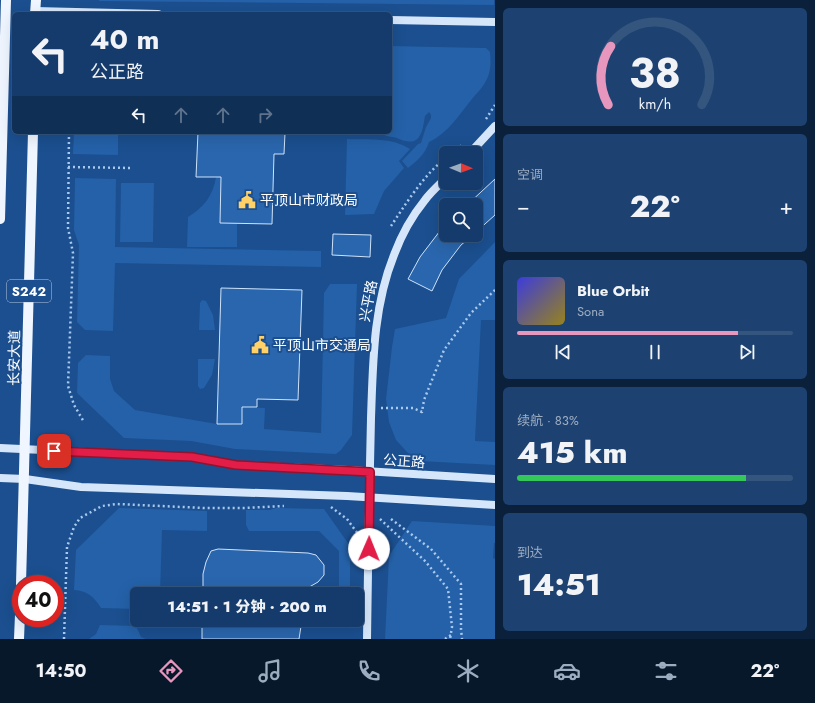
<!DOCTYPE html>
<html lang="zh">
<meta charset="utf-8">
<style>
body{margin:0;font-family:Jost,"Noto Sans SC",sans-serif;background:#1d4271;color:#f1f3f6;height:100vh;display:flex;flex-direction:column;font-size:15px;white-space:nowrap}
*{box-sizing:border-box;margin:0}
p{font-size:13px;color:#9dadc1}
.icon{flex:none;width:22px;height:22px;fill:none;stroke:currentColor;stroke-width:2;stroke-linecap:round;stroke-linejoin:round}
.map{position:relative;flex:1;overflow:hidden}
.drawer{display:flex;flex-direction:column;gap:8px;padding:8px;background:#0b203b;width:320px}
.drawer>*{flex:none}
.hud{position:absolute;left:12px;top:12px;width:380px;height:122px;border-radius:6px;box-shadow:0 4px 16px #0002,0 0 0 1px #33557e;background:#143b6b;color:#f1f3f6;overflow:hidden}
.needle{width:26px;rotate:91deg}
.buttons{position:absolute;left:439px;top:146px;display:grid;gap:8px}
.buttons a{display:grid;place-items:center;width:44px;height:44px;border-radius:6px;background:#143b6b;box-shadow:0 4px 16px #0002,0 0 0 1px #33557e;font-size:20px}
.speed{position:absolute;left:12px;top:575px;display:flex;gap:8px;font-size:20px;font-weight:700;text-align:center}
.speed>*{display:grid;place-content:center;width:52px;height:52px;border-radius:50%;background:#143b6b;box-shadow:0 4px 16px #0002,0 0 0 1px #33557e;line-height:1}
.speed .limit{border:6px solid #d22;background:#fff;color:#111}
.pin{position:absolute;display:grid;place-items:center;width:34px;height:34px;color:#fff;margin:-17px;border-radius:8px;box-shadow:0 2px 6px #0006}
.me{position:absolute;width:44px;margin:-22px;rotate:1deg;stroke-linejoin:round;filter:drop-shadow(0 0 3px #0008)}
.turn{display:flex;align-items:center;gap:14px;height:84px;padding:0 12px;font-size:18px}
.turn .icon{width:52px;height:52px;stroke-width:2.5}
.turn b{display:block;font-size:28px;line-height:34px}
.lanes{display:flex;align-items:center;height:38px;padding:0 12px;background:#0003;justify-content:center;gap:20px;direction:ltr}
.lanes .off{opacity:.35}
.big{font-size:30px;font-weight:800;line-height:1.1}
.drawer .card{flex:1;display:flex;flex-direction:column;justify-content:center;gap:6px;min-width:0;padding:0 14px;border-radius:6px;background:#1d4271}
.drawer .dial{align-items:center;gap:0}
.dial svg{height:104px;overflow:visible;fill:none;stroke:#33557e;stroke-width:7;stroke-linecap:round;text-anchor:middle}
.dial text{fill:#f1f3f6;stroke:none}
.song{display:flex;align-items:center;gap:12px}
.cover{width:48px;height:48px;border-radius:6px;background:linear-gradient(135deg,hsl(240 70% 55%),hsl(50 70% 35%))}
.played{height:4px;border-radius:2px;background:linear-gradient(90deg,#e797bd 80%,#33557e 80%)}
.keys{display:flex;justify-content:space-around;direction:ltr}
.heat{display:flex;justify-content:space-between;align-items:center;font-size:22px;direction:ltr}
.charge{height:6px;border-radius:3px;background:linear-gradient(90deg,#34c759 83%,#33557e 0)}
.trip{position:absolute;left:130px;top:587px;width:234px;height:40px;border-radius:6px;background:#143b6b;box-shadow:0 4px 16px #0002,0 0 0 1px #33557e;font-weight:800;line-height:40px;text-align:center}
.dock{display:flex;height:64px;justify-content:space-around;align-items:center;background:#08182b;color:#9dadc1}
.dock .icon{width:28px;height:28px}
.dock .current{color:#e797bd}
.dock b{font-size:18px;color:#f1f3f6}
main{display:flex;flex:1;min-height:0}
.map>svg:first-child{display:block}
.green{fill:#2461a8}
.building{fill:#2a66ad;stroke:#cfe3fa}
.lines{fill:none;stroke-linecap:round;stroke-linejoin:round}
.path{stroke:#a9c9ee;stroke-width:2.5;stroke-dasharray:2 3;stroke-linecap:butt}
.secondary{stroke:#d6e6fa;stroke-width:8}
.primary{stroke:#f0f6ff;stroke-width:10}
.route-casing{stroke:#92132f;stroke-width:10}
.route{stroke:#e11d48;stroke-width:7}
.labels{text-anchor:middle;dominant-baseline:central;stroke-width:4;stroke-linejoin:round;paint-order:stroke}
.shield{fill:#1b4f8f;stroke:#bbcadd;stroke-width:1}
.shield-label{font-size:13px;font-weight:bold;fill:#fff}
.poi-label{font-size:14px;fill:#fff;stroke:#1b4f8f;text-anchor:start}
.street-label{font-size:14px;fill:#fff;stroke:#1b4f8f}
</style>
<main>
<div class="map">
<svg width="495" height="639" viewBox="0 0 495 639">
<rect width="100%" height="100%" fill="#1b4f8f"/>
<g class="green">
<path d="M98,0h396v5l-394,-4z"/>
<path d="M390,46l96,2 4,4c1,10 1,18 -3,27 -3,7 -10,14 -15,20 -13,16 -24,34 -43,43 -4,12 -11,18 -21,26l-6,-7 16,-17 3,-1 5,-16 5,-9v-3l-2,-3 -4,4c-2,11 -3,29 -19,25 -3,0 -6,-2 -9,-3 -7,-2 -12,-1 -17,-6h10z"/>
<path d="M74,132h44v23l-45,-1z"/>
<path d="M347,139c21,1 45,-2 63,10l-11,12 5,7 -20,23 -10,23 -29,1z"/>
<path d="M216,177h5l16,46v24h-50l1,-30c16,-10 25,-21 28,-40z"/>
<path d="M75,178l41,1 -1,68 206,4v16l-206,-4 -2,68 -28,-1 -8,-8 2,-77 -5,-15z"/>
<path d="M121,183h33l-1,59h-33z"/>
<path d="M495,242v78h-14l-6,121 20,1v23l-76,-4 -12,-9 -11,-12 -7,-18 -3,-23 6,-52 3,-18 51,-11 13,-39z"/>
<path d="M330,284h27l-5,151 -11,15 -5,4 -101,-5 -44,-8 -67,-3 -47,-45 1,-30 8,-8 24,1v23l4,12 21,19 82,14h24l1,-17 23,1 -1,21 57,4 3,-140z"/>
<path d="M202,300l4,1 7,14 2,15h-16l1,-27z"/>
<path d="M198,359h17l-3,16 -8,13 -4,1 -2,-3z"/>
<path d="M119,508l88,3v20l-45,-1 -2,64h-23v15l-36,-1c-7,-11 -13,-17 -27,-18l2,-40z"/>
<path d="M276,508l48,1 26,37v48h-11v-43l-20,-20h-70l-3,-6v-15h24z"/>
<path d="M412,521l83,5v17h-1l-1,15 2,1v80h-110l4,-83z"/>
<path d="M100,625l36,1 5,11 5,2h-57l7,-5z"/>
</g>
<g class="building">
<path d="M198,132l87,1 -1,21h-10l-2,70 -52,-1 1,-46h-25z"/>
<path d="M495,179v36l-19,17v-27h-9z"/>
<path d="M446,223v12h27l-12,10 -19,25 -10,21 -24,-12 12,-22z"/>
<path d="M333,234l38,1 -1,22 -38,-2z"/>
<path d="M221,288l81,2 -4,110 -41,-1v8h-15v17h-25z"/>
<path d="M218,549l90,4 8,2 8,10v10l-6,7 -21,12h-94v-20l3,-12 5,-11z"/>
<path d="M202,620h100l-3,19h-97z"/>
</g>
<g class="lines">
<g class="path">
<path d="M486,119l9,-14"/>
<path d="M69,132l-1,96 5,25 -5,133 6,19 10,17"/>
<path d="M452,153l10,-8"/>
<path d="M68,167l64,1"/>
<path d="M391,226c14,-21 34,-53 55,-68"/>
<path d="M381,408h32l9,4 2,-12 20,-50 27,-37 24,-23"/>
<path d="M331,507l16,12 11,15"/>
<path d="M380,519l45,42 23,28 4,38 -2,12"/>
<path d="M391,519l40,30 30,35v45l1,10"/>
<path d="M64,639l3,-92 7,-20 6,-9 22,-12 15,-2 87,4h40l40,-2"/>
<path d="M445,639l6,-4"/>
</g>
<g class="secondary">
<path d="M35,11l123,3"/>
<path d="M390,20l105,2"/>
<path d="M470,153l25,-27"/>
<path d="M0,448l192,9 44,8 112,5 147,9"/>
<path d="M0,478l25,1 56,8 266,9 148,9"/>
<path d="M367,639c1,-74 2,-147 4,-221 2,-55 2,-111 23,-163 7,-19 18,-39 31,-55 6,-8 14,-15 21,-22"/>
</g>
<g class="primary">
<path d="M35,14l1,-14"/>
<path d="M0,219l6,-219"/>
<path d="M21,584l12,-452"/>
<path d="M19,639l2,-49"/>
</g>
</g>
<g class="lines">
<g class="route-casing">
<path id="route" d="M54,451l138,6 44,8 134,7 -1,77"/>
</g>
<use href="#route" class="route"/>
</g>
<defs>
<g id="civic-bare" transform="scale(1.38)"><path d="M-.6-6.5H3V-4.5H.6V-3L4-1V1h2V6H-6V1h2V-1L-.6-3ZM-1.2 2.5V6h2.4V2.5Z" fill="#ffd166" stroke="#1b4f8f" stroke-width="2.5" paint-order="stroke"/></g>
</defs>
<g fill-rule="evenodd">
<use href="#civic-bare" x="247" y="200"/>
<use href="#civic-bare" x="260" y="345"/>
</g>
<g class="labels">
<rect class="shield" x="7" y="280" width="44" height="22" rx="3"/>
<g class="shield-label">
<text x="29" y="291">S242</text>
</g>
<g class="poi-label">
<text x="260" y="200">平顶山市财政局</text>
<text x="273" y="345">平顶山市交通局</text>
</g>
<g class="street-label">
<text transform="translate(368 301) rotate(-79)">兴平路</text>
<text transform="translate(14 358) rotate(-89)">长安大道</text>
<text transform="translate(404 461) rotate(4)">公正路</text>
</g>
</g>
</svg>
<div class="buttons">
<a><svg class="needle" viewBox="-14 -14 28 28"><path d="M0-13l5 13h-10z" fill="#e53935"/><path d="M0 13l5-13h-10z" fill="#9dadc1"/></svg></a>
<a><svg class="icon" aria-label="search" viewBox="0 0 24 24"><circle cx="10" cy="10" r="6"/><path d="M15 15l6 6"/></svg></a>
</div>
<div class="speed"><div class="limit">40</div></div>
<div class="pin" style="left:54px;top:451px;background:#d93025"><svg class="icon" aria-label="arrive" viewBox="0 0 24 24"><path d="M6 21V4h12l-3 4 3 4H6"/></svg></div>
<svg class="me" style="left:369px;top:549px" viewBox="-20 -20 40 40"><circle r="19" fill="#fff"/><path d="M0-13L10 11 0 6-10 11z" fill="#e11d48"/></svg>
<div class="trip">14:51 · 1 分钟 · 200 m</div>
<div class="hud">
<div class="turn"><svg class="icon" aria-label="left" viewBox="0 0 24 24"><path d="M17 20v-9H6M10 6l-5 5 5 5"/></svg><div><b>40 m</b>公正路</div></div>
<div class="lanes"><svg class="icon" aria-label="left" viewBox="0 0 24 24"><path d="M17 20v-9H6M10 6l-5 5 5 5"/></svg><svg class="icon off" aria-label="ahead" viewBox="0 0 24 24"><path d="M12 20V5M6 11l6-6 6 6"/></svg><svg class="icon off" aria-label="ahead" viewBox="0 0 24 24"><path d="M12 20V5M6 11l6-6 6 6"/></svg><svg class="icon off" aria-label="right" viewBox="0 0 24 24"><path d="M7 20v-9h11M14 6l5 5-5 5"/></svg></div>
</div>
</div>
<section class="drawer">
<div class="card dial"><svg viewBox="0 0 100 80">
<path d="M14 69A42 42 0 1 1 86 69"/>
<path d="M14 69A42 42 0 0 1 16 24" stroke="#e797bd"/>
<text x="50" y="56" font-size="32" font-weight="700">38</text>
<text x="50" y="72" font-size="11">km/h</text>
</svg></div>
<div class="card"><p>空调</p>
<div class="heat"><a>−</a><b class="big">22°</b><a>+</a></div>
</div>
<div class="card">
<div class="song"><i class="cover"></i><div><b>Blue Orbit</b><p>Sona</p></div></div>
<div class="played"></div>
<div class="keys"><svg class="icon" aria-label="previous" viewBox="0 0 24 24"><path d="M18 5L8 12l10 7zM5 5v14"/></svg><svg class="icon" aria-label="pause" viewBox="0 0 24 24"><path d="M8 5v14M16 5v14"/></svg><svg class="icon" aria-label="next" viewBox="0 0 24 24"><path d="M6 5l10 7-10 7zM19 5v14"/></svg></div>
</div>
<div class="card"><p>续航 · 83%</p><b class="big">415 km</b><div class="charge"></div></div>
<div class="card"><p>到达</p><b class="big">14:51</b></div>
</section>
</main>
<nav class="dock">
<b>14:50</b>
<svg class="icon current" aria-label="directions" viewBox="0 0 24 24"><path d="M12 3l9 9-9 9-9-9zM9 14v-3h6M13 9l2 2-2 2"/></svg>
<svg class="icon" aria-label="music" viewBox="0 0 24 24"><path d="M9 18V5l10-2v13"/><circle cx="6" cy="18" r="3"/><circle cx="16" cy="16" r="3"/></svg>
<svg class="icon" aria-label="phone" viewBox="0 0 24 24"><path d="M5 4h4l2 5-3 2q2 4 5 5l2-3 5 2v4C11 20 4 13 5 4z"/></svg>
<svg class="icon" aria-label="climate" viewBox="0 0 24 24"><path d="M12 3v18M4 7l16 10M4 17L20 7"/></svg>
<svg class="icon" aria-label="car" viewBox="0 0 24 24"><path d="M5 17H2v-5l4-1 3-4h7l3 4 3 1v5h-3M9 17h6M6 11h13"/><circle cx="7" cy="17" r="2"/><circle cx="17" cy="17" r="2"/></svg>
<svg class="icon" aria-label="filters" viewBox="0 0 24 24"><path d="M4 7h16M4 17h16"/><circle cx="9" cy="7" r="2"/><circle cx="15" cy="17" r="2"/></svg>
<b>22°</b>
</nav>
